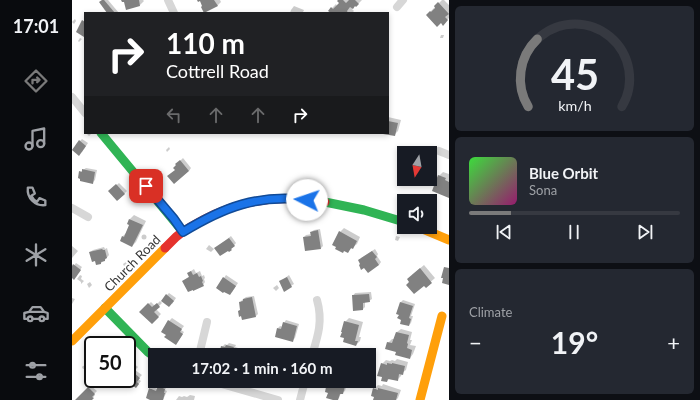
<!DOCTYPE html>
<meta charset="utf-8">
<style>
body{margin:0;font-family:Lato,sans-serif;background:#242831;color:#f1f3f6;height:100vh;display:flex;flex-direction:column;font-size:15px;white-space:nowrap}
*{box-sizing:border-box;margin:0}
p{font-size:13px;color:#9ea1a6}
.icon{flex:none;width:22px;height:22px;fill:none;stroke:currentColor;stroke-width:2;stroke-linecap:round;stroke-linejoin:round}
.map{position:relative;flex:1;overflow:hidden}
.details{display:flex;flex-direction:column;gap:6px;padding:6px;background:#0d0f14;width:251px}
.details>*{flex:none}
.guide{position:absolute;left:12px;top:12px;width:305px;height:122px;border-radius:0px;box-shadow:0 2px 6px #0003;background:#202124;color:#fff;overflow:hidden}
.needle{width:26px;rotate:191deg}
.tools{position:absolute;left:325px;top:146px;display:grid;gap:8px}
.tools a{display:grid;place-items:center;width:40px;height:40px;border-radius:0px;background:#171b24;box-shadow:0 2px 6px #0003;font-size:20px}
.speed{position:absolute;left:12px;top:336px;display:flex;gap:8px;font-size:20px;font-weight:700;text-align:center}
.speed>*{display:grid;place-content:center;width:52px;height:52px;border-radius:50%;background:#171b24;box-shadow:0 2px 6px #0003;line-height:1}
.speed .limit{border:2px solid #111;border-radius:6px;background:#fff;color:#111}
.pin{position:absolute;display:grid;place-items:center;width:34px;height:34px;color:#fff;margin:-17px;border-radius:8px;box-shadow:0 2px 6px #0006}
.me{position:absolute;width:44px;margin:-22px;rotate:274deg;stroke-linejoin:round;filter:drop-shadow(0 0 3px #0008)}
.turn{display:flex;align-items:center;gap:14px;height:84px;padding:0 16px;font-size:18px}
.turn .icon{width:52px;height:52px;stroke-width:2.5}
.turn b{display:block;font-size:28px;line-height:34px}
.lanes{display:flex;align-items:center;height:38px;padding:0 16px;background:#0003;justify-content:center;gap:20px;direction:ltr}
.lanes .off{opacity:.35}
.big{font-size:30px;font-weight:700;line-height:1.1}
.details .card{flex:1;display:flex;flex-direction:column;justify-content:center;gap:6px;min-width:0;padding:0 14px;border-radius:6px;background:#242831}
.details .dial{align-items:center;gap:0}
.dial svg{height:104px;overflow:visible;fill:none;stroke:#363941;stroke-width:7;stroke-linecap:round;text-anchor:middle}
.dial text{fill:#f1f3f6;stroke:none}
.song{display:flex;align-items:center;gap:12px}
.cover{width:48px;height:48px;border-radius:6px;background:linear-gradient(135deg,hsl(120 70% 55%),hsl(320 70% 35%))}
.played{height:4px;border-radius:2px;background:linear-gradient(90deg,#7a7a7a 20%,#363941 20%)}
.keys{display:flex;justify-content:space-around;direction:ltr}
.heat{display:flex;justify-content:space-between;align-items:center;font-size:22px;direction:ltr}
.trip{position:absolute;left:76px;top:348px;width:228px;height:40px;border-radius:0px;background:#171b24;box-shadow:0 2px 6px #0003;font-weight:700;line-height:40px;text-align:center}
main{display:flex;flex:1;min-height:0}
.tabs{display:flex;flex-direction:column;width:72px;justify-content:space-around;align-items:center;background:#090b0e;color:#9ea1a6}
.tabs .icon{width:28px;height:28px}
.tabs .selected{color:#7a7a7a}
.tabs b{font-size:18px;color:#f1f3f6}
.map>svg:first-child{display:block}
.shadow{fill:#0003}
.building{fill:#818181}
.lines{fill:none;stroke-linecap:round;stroke-linejoin:round}
.street{stroke:#d7d7d7;stroke-width:8}
.fast{stroke:#30b455;stroke-width:9}
.slow{stroke:#ff9f0a;stroke-width:9}
.jam{stroke:#e5322d;stroke-width:9}
.route-casing{stroke:#114b97;stroke-width:10}
.route{stroke:#1a73e8;stroke-width:7}
.labels{text-anchor:middle;dominant-baseline:central;stroke-width:4;stroke-linejoin:round;paint-order:stroke}
.street-label{font-size:13px;fill:#333;stroke:#fff}
</style>
<main>
<nav class="tabs">
<b>17:01</b>
<svg class="icon selected" aria-label="directions" viewBox="0 0 24 24"><path d="M12 3l9 9-9 9-9-9zM9 14v-3h6M13 9l2 2-2 2"/></svg>
<svg class="icon" aria-label="music" viewBox="0 0 24 24"><path d="M9 18V5l10-2v13"/><circle cx="6" cy="18" r="3"/><circle cx="16" cy="16" r="3"/></svg>
<svg class="icon" aria-label="phone" viewBox="0 0 24 24"><path d="M5 4h4l2 5-3 2q2 4 5 5l2-3 5 2v4C11 20 4 13 5 4z"/></svg>
<svg class="icon" aria-label="climate" viewBox="0 0 24 24"><path d="M12 3v18M4 7l16 10M4 17L20 7"/></svg>
<svg class="icon" aria-label="car" viewBox="0 0 24 24"><path d="M5 17H2v-5l4-1 3-4h7l3 4 3 1v5h-3M9 17h6M6 11h13"/><circle cx="7" cy="17" r="2"/><circle cx="17" cy="17" r="2"/></svg>
<svg class="icon" aria-label="filters" viewBox="0 0 24 24"><path d="M4 7h16M4 17h16"/><circle cx="9" cy="7" r="2"/><circle cx="15" cy="17" r="2"/></svg>
</nav>
<div class="map">
<svg width="377" height="400" viewBox="0 0 377 400">
<rect width="100%" height="100%" fill="#fff"/>
<g class="shadow">
<path d="M30,0h6l11,13h-10z"/>
<path d="M50,0h21l1,1 -4,4z"/>
<path d="M128,0h20l1,2 -4,4h-14z"/>
<path d="M267,0h23l-6,6 -1,-1 -3,4 2,2 -2,2h-20l-3,-2 7,-7 1,2 3,-3z"/>
<path d="M370,0h2l5,5v13l-6,6 -2,-2 -14,-7 7,-7 1,1 1,-3z"/>
<path d="M222,6l10,4 -1,2 4,1h-17l1,-3z"/>
<path d="M3,19l1,2 -2,3 -2,-2z"/>
<path d="M369,35h3l-1,3h-3z"/>
<path d="M8,38l2,1 -3,3 -1,-1z"/>
<path d="M316,117l13,3 -3,11 -4,4 -10,-2h4z"/>
<path d="M14,133h6l-3,3z"/>
<path d="M10,139l6,4 -6,9 -2,-11z"/>
<path d="M97,147l1,2 -3,3 -1,-2z"/>
<path d="M111,158l8,10 -2,3 -13,-1 3,-8z"/>
<path d="M14,168l11,2 -2,10 -2,2 -13,-10z"/>
<path d="M371,172l6,2v23l-10,-21z"/>
<path d="M47,183l8,8 -9,9 -8,-9z"/>
<path d="M62,215l12,6 -10,21 -4,4 -11,-5 2,-5 3,-3 5,-9 -3,-1 2,-4z"/>
<path d="M272,228l16,9 -3,7 -9,7 -3,-1 -5,-18z"/>
<path d="M248,229l3,17 -2,2 -17,-11 2,-2 6,-1 -1,-2 3,-2z"/>
<circle cx="72" cy="237" r="2.5"/>
<path d="M159,236l5,7 -5,6 -13,-3z"/>
<path d="M324,236l4,1 -2,4 -3,-1z"/>
<path d="M137,245l5,4 -3,3 -5,-3z"/>
<path d="M0,246l6,5 -6,7z"/>
<path d="M32,247l1,2 2,-1 2,7 -4,5 -4,3 -11,-11 3,-2z"/>
<path d="M303,249l3,5 -1,2 4,6 -2,3 -15,1 -3,-8z"/>
<path d="M54,262l1,2 -3,2 -1,-2z"/>
<path d="M4,263l6,4 -6,9 -4,1v-9z"/>
<path d="M352,265l11,13 -9,8 -15,-4 1,-7z"/>
<path d="M122,269l2,4 4,-2 2,5 2,-1 1,3 -1,1 1,3 -2,3 -20,-4 7,-5 -2,-3z"/>
<path d="M8,275l2,1 -1,3 3,2 -3,3v-2l-4,-3z"/>
<path d="M154,275l12,8 -6,9 -8,-14z"/>
<path d="M217,275l5,9 -10,6 -4,-8z"/>
<path d="M18,282l2,3 -3,3 -2,-4z"/>
<path d="M205,285l2,3 -3,3 -3,-3z"/>
<path d="M299,292l1,7 -3,2 -4,1v5l-2,2 -10,-13 2,-3z"/>
<path d="M97,293l7,5 -4,6 -5,-9z"/>
<path d="M182,296l4,18 -2,2 -17,-5 2,-2 -1,-6 2,-3 4,-3z"/>
<path d="M0,298l3,1 -3,5z"/>
<path d="M331,300l12,4 -4,12h2l-2,7 -2,2 -7,-6 -2,-5 1,-12z"/>
<path d="M88,301l2,2 -6,6 5,5 -9,9 -12,-11 11,-10 4,4z"/>
<path d="M100,318l12,8 -3,4 3,2 -6,9 -9,-20z"/>
<path d="M277,318l14,4 -4,15h2l-1,4 -4,4 -11,-7v-16z"/>
<path d="M214,320l13,4 -4,14 -3,3 -14,-13 2,-2 3,1 1,-4z"/>
<path d="M329,329l11,3 -2,8h2l-2,5 6,1 -3,8 -3,4 -13,-6 -9,-9 4,-4h3l2,-7z"/>
<path d="M36,342l3,3h-6z"/>
<path d="M157,343l7,2 -1,2 3,1 -2,7h-16l2,-8 3,-3 2,1z"/>
<path d="M182,351l14,4h-19h2z"/>
<path d="M274,353l7,2h-9z"/>
<path d="M325,359l11,3 -2,8 -4,3 -1,3 -4,4 -7,-2 -3,3 -5,-17 4,-4 4,1 2,-1 3,1z"/>
<path d="M61,363l5,4 -3,3 7,5 -4,4 3,2 -5,6 -4,-4 -13,-4h8v-10z"/>
<path d="M15,365v2l-1,1 -3,1 -1,-2 1,-1z"/>
<path d="M261,381h6l8,3 -2,7 -3,2h-1l-2,5 -2,2 -10,-12 3,-2z"/>
<path d="M285,382l3,1 -1,3 -3,-1z"/>
<path d="M89,384l6,2 -2,4 2,1 -4,9h-10l-3,-11 2,-2 6,2z"/>
<path d="M311,384l18,6 -3,8 -2,2h-22v-11l4,-4 4,1z"/>
<path d="M19,386l6,5 -3,3 1,1 -4,5h-14z"/>
<path d="M118,395l5,1 -1,4h-18l3,-4 3,1 2,-1 3,1z"/>
</g>
<g class="building">
<path d="M30,0h2l11,13h-8l-8,-11z"/>
<path d="M49,0h18l1,6 -14,4 -2,-8h-2z"/>
<path d="M125,0h17l4,6 -14,7 -3,-6 1,-1 -2,-5 -2,1z"/>
<path d="M266,0h5l3,3 3,-3h6l4,4 -3,3 -1,-1 -2,3 -3,-2 -3,4 1,2h-17l-3,-2 3,-4 2,2 6,-6 -2,-2z"/>
<path d="M366,2l11,12 -4,3 3,3 -5,6 -2,-3 -4,4 -11,-12 4,-4 1,1 4,-4 -1,-2z"/>
<path d="M10,20l3,2v12l-1,3 -8,-5z"/>
<path d="M316,121l10,2 -3,13 -12,-2 5,-1z"/>
<path d="M7,140l7,6 -7,10 -7,-6z"/>
<path d="M108,160l9,11 -15,13 -7,-8 8,-6 -2,-2 3,-3 -1,-1z"/>
<path d="M10,169l13,3 -2,12 -13,-3v-2l-2,-1 1,-7 3,1z"/>
<path d="M366,175l8,3 -1,2 4,2v16l-17,-7z"/>
<path d="M44,184l9,10 -8,7 -9,-10z"/>
<path d="M57,219l14,6 -11,22 -12,-6 2,-5 2,1 5,-12 -2,-1z"/>
<path d="M246,230l3,19 -16,2 -2,-14 8,-1 -1,-4z"/>
<path d="M267,231l18,10 -4,8 -2,-1 -3,5 -4,-2 -1,2 -8,-4 1,-2 -4,-2z"/>
<path d="M157,238l6,8 -4,3 1,1 -3,2 -1,-1 -8,5 -6,-8z"/>
<path d="M30,249l1,1h2l2,8 -2,1v2l-4,1v2l-5,1 -1,-4 -3,1 -3,-10z"/>
<path d="M300,251l5,6 -2,2 4,6 -11,8 -4,-5 -3,2 -2,-5 1,-1 -2,-4z"/>
<path d="M1,264l8,6 -7,10 -2,-2v-12z"/>
<path d="M372,267l5,1v17l-7,-2 1,-5h-2z"/>
<path d="M348,268l12,15 -6,5 -2,-2 -10,8 -8,-9 3,-3 -2,-3z"/>
<path d="M119,271l2,4 4,-2 2,4 2,-1 2,5 -1,1 2,4 -11,5v-1l-5,2 -6,-11 7,-4 -2,-4z"/>
<path d="M151,277l13,9 -6,9 -6,-3 -1,1 -7,-5z"/>
<path d="M215,277l5,10 -8,5 -5,-11z"/>
<path d="M94,294l8,7 -5,6 -8,-6z"/>
<path d="M297,294l1,8 -7,1v7l-10,1 -1,-16z"/>
<path d="M180,297l4,20 -14,3 -1,-4 -2,1 -1,-6 2,-1 -1,-8 4,-1v-2z"/>
<path d="M328,302l13,4 -4,12 2,1 -2,7 -9,-2 1,-4 -4,-2 2,-3 -3,-1z"/>
<path d="M76,303l4,4 5,-4 3,4 -6,5 5,5 -7,7 -13,-12z"/>
<path d="M96,320l14,9 -2,3 3,2 -7,11 -12,-8 2,-2 -5,-3z"/>
<path d="M272,321l15,4 -4,16h3l-2,5 -13,-4 1,-4 -4,-1 2,-5h-1z"/>
<path d="M211,322l14,4 -4,16 -18,-5 2,-9 4,1z"/>
<path d="M324,332l13,3 -2,8 1,1 -1,4 5,2 -2,9 -15,-4 1,-3 -11,-3 2,-7 5,1z"/>
<path d="M154,345l8,2 -1,2 3,1 -1,5h-16l2,-9 4,1z"/>
<path d="M309,363l6,2v-2l5,1v-1l13,3 -2,9 -4,-1 -1,7 -10,-2 -1,3 -6,-1 1,-4 -5,-1z"/>
<path d="M58,364l6,6 -2,3 6,5 -3,4 2,2 -3,4 -4,-3 -1,1 -6,-4 -3,4 -6,-5 2,-2h9v-11z"/>
<path d="M259,381l14,5 -2,8h-3l-2,6h-5l-7,-2 2,-5 -3,-1 1,-5 3,1z"/>
<path d="M86,386l7,3 -1,4h1l-2,7h-13l-4,-2 3,-10 7,3z"/>
<path d="M16,387l7,7 -3,3 2,1 -2,2h-17z"/>
<path d="M301,388l5,2v-2l20,5 -2,7h-23l1,-3 -3,-1z"/>
</g>
<g class="lines">
<g class="street">
<path d="M96,0l6,13"/>
<path d="M325,7l6,-7"/>
<path d="M0,97l13,16"/>
<path d="M367,151l10,4"/>
<path d="M0,208l16,9"/>
<path d="M127,355l8,-33"/>
<path d="M240,355c6,-19 11,-34 5,-55"/>
<path d="M139,381l67,19"/>
<path d="M228,400l5,-19"/>
</g>
<g class="fast">
<path d="M29,133l82,99"/>
<path d="M253,202l39,8 40,12"/>
<path d="M33,308l43,44 7,5"/>
</g>
<g class="slow">
<path d="M346,227l31,13"/>
<path d="M0,341l93,-93"/>
<path d="M348,400l22,-84"/>
</g>
<path class="jam" d="M93,248c4,-4 8,-8 11,-11 8,-7 18,-12 27,-17 39,-21 79,-26 122,-18"/>
</g>
<g class="lines">
<g class="route-casing">
<path id="route" d="M74,186l28,33 9,13c41,-25 75,-38 124,-32"/>
</g>
<use href="#route" class="route"/>
</g>
<g class="labels">
<g class="street-label">
<text transform="translate(60 263) rotate(-45)">Church Road</text>
</g>
</g>
</svg>
<div class="tools">
<a><svg class="needle" viewBox="-14 -14 28 28"><path d="M0-13l5 13h-10z" fill="#e53935"/><path d="M0 13l5-13h-10z" fill="#9ea1a6"/></svg></a>
<a><svg class="icon" aria-label="sound" viewBox="0 0 24 24"><path d="M4 9h4l5-4v14l-5-4H4zM17 9q2 3 0 6"/></svg></a>
</div>
<div class="speed"><div class="limit">50</div></div>
<div class="pin" style="left:74px;top:186px;background:#d93025"><svg class="icon" aria-label="arrive" viewBox="0 0 24 24"><path d="M6 21V4h12l-3 4 3 4H6"/></svg></div>
<svg class="me" style="left:235px;top:200px" viewBox="-20 -20 40 40"><circle r="19" fill="#fff"/><path d="M0-13L10 11 0 6-10 11z" fill="#1a73e8"/></svg>
<div class="trip">17:02 · 1 min · 160 m</div>
<div class="guide">
<div class="turn"><svg class="icon" aria-label="right" viewBox="0 0 24 24"><path d="M7 20v-9h11M14 6l5 5-5 5"/></svg><div><b>110 m</b>Cottrell Road</div></div>
<div class="lanes"><svg class="icon off" aria-label="left" viewBox="0 0 24 24"><path d="M17 20v-9H6M10 6l-5 5 5 5"/></svg><svg class="icon off" aria-label="ahead" viewBox="0 0 24 24"><path d="M12 20V5M6 11l6-6 6 6"/></svg><svg class="icon off" aria-label="ahead" viewBox="0 0 24 24"><path d="M12 20V5M6 11l6-6 6 6"/></svg><svg class="icon" aria-label="right" viewBox="0 0 24 24"><path d="M7 20v-9h11M14 6l5 5-5 5"/></svg></div>
</div>
</div>
<section class="details">
<div class="card dial"><svg viewBox="0 0 100 80">
<path d="M14 69A42 42 0 1 1 86 69"/>
<path d="M14 69A42 42 0 0 1 21 17" stroke="#7a7a7a"/>
<text x="50" y="56" font-size="32" font-weight="700">45</text>
<text x="50" y="72" font-size="11">km/h</text>
</svg></div>
<div class="card">
<div class="song"><i class="cover"></i><div><b>Blue Orbit</b><p>Sona</p></div></div>
<div class="played"></div>
<div class="keys"><svg class="icon" aria-label="previous" viewBox="0 0 24 24"><path d="M18 5L8 12l10 7zM5 5v14"/></svg><svg class="icon" aria-label="pause" viewBox="0 0 24 24"><path d="M8 5v14M16 5v14"/></svg><svg class="icon" aria-label="next" viewBox="0 0 24 24"><path d="M6 5l10 7-10 7zM19 5v14"/></svg></div>
</div>
<div class="card"><p>Climate</p>
<div class="heat"><a>−</a><b class="big">19°</b><a>+</a></div>
</div>
</section>
</main>
